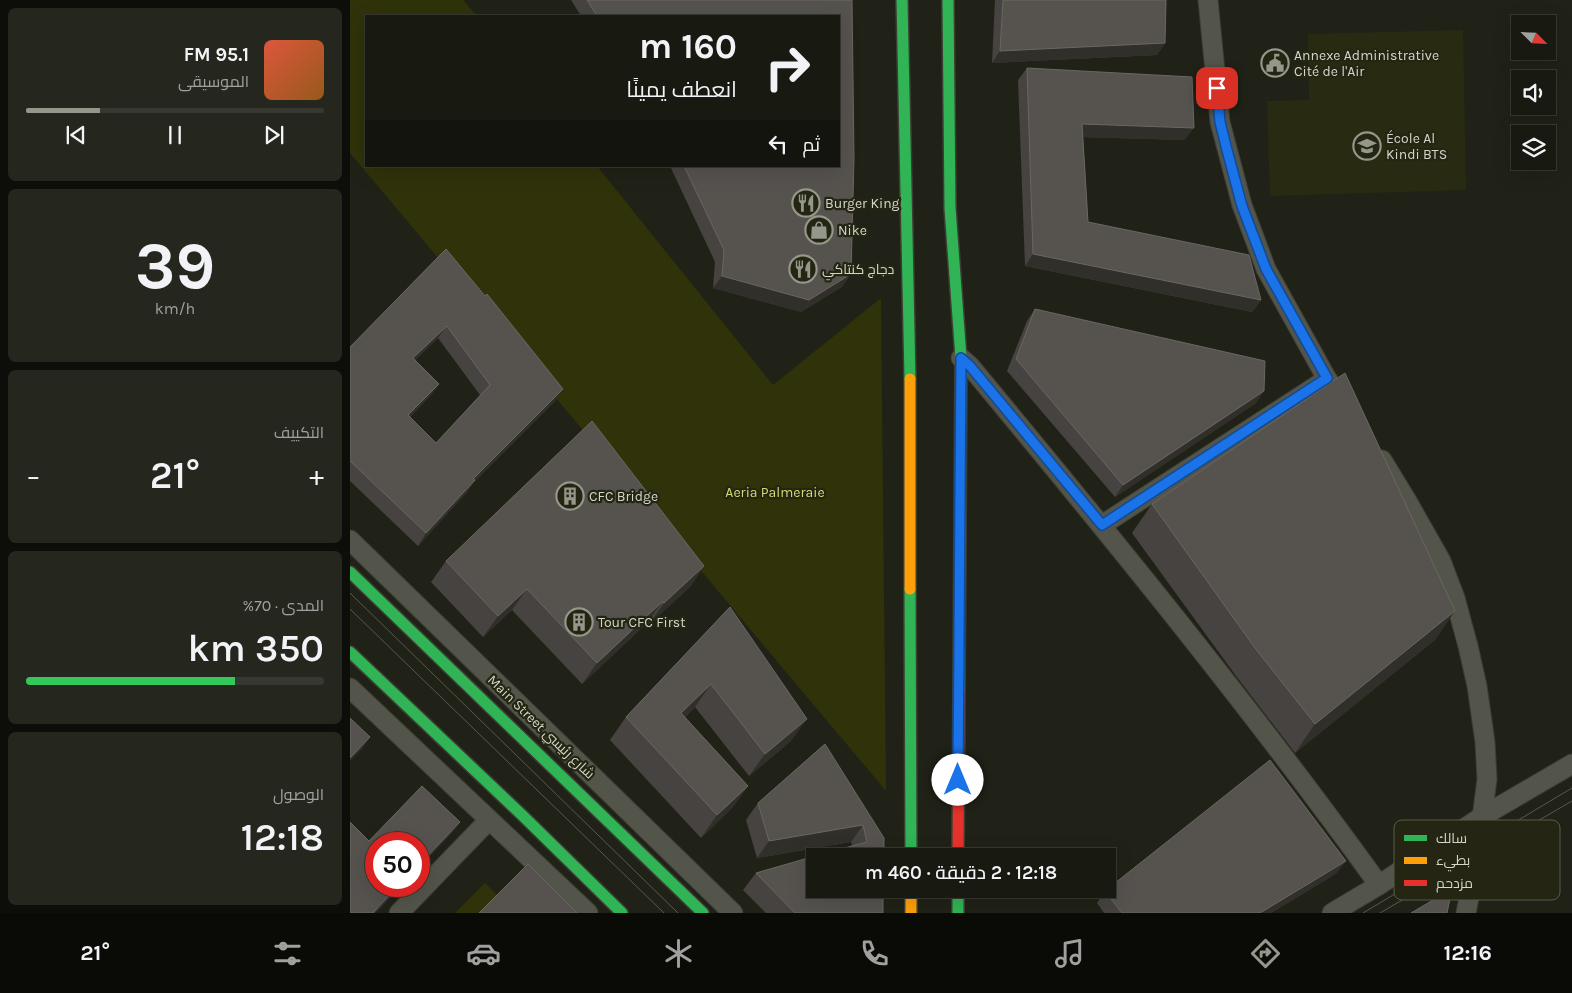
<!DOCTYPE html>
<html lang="ar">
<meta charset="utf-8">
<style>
body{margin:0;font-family:Karla,Cairo,sans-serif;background:#25271f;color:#f1f3f6;direction:rtl;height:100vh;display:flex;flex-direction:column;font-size:19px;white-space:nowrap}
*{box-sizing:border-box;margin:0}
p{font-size:16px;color:#9fa19f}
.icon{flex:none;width:28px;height:28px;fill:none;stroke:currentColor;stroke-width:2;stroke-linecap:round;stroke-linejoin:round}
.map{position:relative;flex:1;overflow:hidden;direction:ltr}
.panel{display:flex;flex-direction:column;gap:8px;padding:8px;background:#0d0e09;width:350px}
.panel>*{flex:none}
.guide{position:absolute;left:15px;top:15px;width:475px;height:152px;border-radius:0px;box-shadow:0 5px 20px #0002,0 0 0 1px #363831;direction:rtl;background:#181a11;color:#f1f3f6;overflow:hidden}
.needle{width:32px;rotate:114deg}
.tools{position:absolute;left:1161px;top:15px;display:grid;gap:10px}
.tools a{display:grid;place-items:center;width:45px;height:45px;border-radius:0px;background:#181a11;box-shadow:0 5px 20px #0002,0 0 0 1px #363831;font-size:25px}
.speed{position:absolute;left:15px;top:832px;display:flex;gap:10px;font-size:25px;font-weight:700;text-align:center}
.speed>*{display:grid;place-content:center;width:65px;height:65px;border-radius:50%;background:#181a11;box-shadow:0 5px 20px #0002,0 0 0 1px #363831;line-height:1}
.speed .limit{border:8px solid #d22;background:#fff;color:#111}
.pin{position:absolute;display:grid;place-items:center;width:42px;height:42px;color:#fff;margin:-21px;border-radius:10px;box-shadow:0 2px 8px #0006}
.me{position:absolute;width:55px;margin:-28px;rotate:0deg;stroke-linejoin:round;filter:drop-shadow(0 0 4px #0008)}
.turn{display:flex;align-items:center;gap:18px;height:105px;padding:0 20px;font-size:22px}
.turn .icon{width:65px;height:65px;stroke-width:2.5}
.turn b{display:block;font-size:35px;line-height:42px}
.then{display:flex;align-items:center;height:48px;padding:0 20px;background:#0003;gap:10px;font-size:19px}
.big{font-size:38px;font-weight:600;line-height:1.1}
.panel .card{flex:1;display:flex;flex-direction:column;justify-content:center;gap:8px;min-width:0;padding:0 18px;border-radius:8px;background:#25271f}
.panel .dial{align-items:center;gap:0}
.dial b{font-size:65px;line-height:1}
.song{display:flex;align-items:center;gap:15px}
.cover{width:60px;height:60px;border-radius:8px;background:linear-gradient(135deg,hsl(10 70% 55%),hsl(30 70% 35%))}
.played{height:5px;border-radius:2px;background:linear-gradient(90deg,#95978b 25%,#363831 25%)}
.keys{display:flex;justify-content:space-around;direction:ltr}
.heat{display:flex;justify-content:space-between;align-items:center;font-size:28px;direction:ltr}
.charge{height:8px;border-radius:4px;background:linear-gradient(90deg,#34c759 70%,#363831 0)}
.trip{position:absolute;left:456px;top:848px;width:310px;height:50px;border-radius:0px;background:#181a11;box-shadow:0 5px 20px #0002,0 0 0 1px #363831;font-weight:600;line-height:50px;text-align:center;direction:rtl}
.dock{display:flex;height:80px;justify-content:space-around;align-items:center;background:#0a0a07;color:#9fa19f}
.dock .icon{width:35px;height:35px}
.dock .active{color:#95978b}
.dock b{font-size:22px;color:#f1f3f6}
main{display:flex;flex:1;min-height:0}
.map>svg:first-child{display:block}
.built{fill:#282b12}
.green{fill:#30320a}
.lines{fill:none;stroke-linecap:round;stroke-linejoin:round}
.street-casing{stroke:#3c3e34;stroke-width:21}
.fast-casing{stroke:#3c3e34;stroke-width:14}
.slow-casing{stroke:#3c3e34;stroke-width:14}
.jam-casing{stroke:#3c3e34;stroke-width:14}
.street{stroke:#53554a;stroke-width:19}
.fast{stroke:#30b455;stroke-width:11}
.slow{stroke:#ff9f0a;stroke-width:11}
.jam{stroke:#e5322d;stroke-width:11}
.tram{stroke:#575950;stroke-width:1}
.wall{fill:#474340;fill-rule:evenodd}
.shaded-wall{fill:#312f2a}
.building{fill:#56534f;stroke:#6a6762;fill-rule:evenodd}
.route-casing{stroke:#114b97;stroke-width:12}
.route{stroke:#1a73e8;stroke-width:9}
.labels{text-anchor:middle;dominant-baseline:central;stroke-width:4.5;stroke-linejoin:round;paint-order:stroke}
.poi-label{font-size:14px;fill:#d4d6c9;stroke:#242613;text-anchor:start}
.park-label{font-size:14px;fill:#d3de6f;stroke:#242613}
.street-label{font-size:14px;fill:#d4d6c9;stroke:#242613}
.key{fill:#242613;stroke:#595b4a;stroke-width:1}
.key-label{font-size:14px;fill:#d4d6c9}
</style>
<main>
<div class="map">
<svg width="1222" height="913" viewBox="0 0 1222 913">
<rect width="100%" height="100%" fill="#202217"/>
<path class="built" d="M1113,30l3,160 -196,6 -3,-95 42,-1 -1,-66z"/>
<g class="green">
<path d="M0,0h113l14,16h-111v150h231l176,219 108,-87 5,493 -536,-638z"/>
<path d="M135,883l17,17 -14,13h-33z"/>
</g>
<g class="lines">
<g class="street-casing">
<g id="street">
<path d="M858,0l12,122 22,83 24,64 61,110 18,25"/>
<path d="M611,358l9,8c140,169 280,340 409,519"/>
<path d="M1032,460l25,41 34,60 14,37 13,48 9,40 8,56 2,37 -10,78 -11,56"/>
<path d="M752,525l225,-146"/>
<path d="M0,540l383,373"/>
<path d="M0,688l238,225"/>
<path d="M49,913l90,-93"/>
<path d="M982,913l47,-28 104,-69 89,-52"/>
</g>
</g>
<g class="fast-casing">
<g id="fast">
<path d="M552,0l8,379"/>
<path d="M598,0l2,208 11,150 -2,332"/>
<path d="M0,572l353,341"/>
<path d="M560,589l1,267"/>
<path d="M0,652l172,163 100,98"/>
<path d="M608,889v24"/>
</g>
</g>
<g class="slow-casing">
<g id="slow">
<path d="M560,379v210"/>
<path d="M561,889v24"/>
</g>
</g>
<g class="jam-casing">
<path id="jam" d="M608,856l1,-166"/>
</g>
<use href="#street" class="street"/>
<use href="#fast" class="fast"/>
<use href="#slow" class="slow"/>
<use href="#jam" class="jam"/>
<g class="tram">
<path d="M0,593l328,320"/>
<path d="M0,609l314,304"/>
<path d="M1013,913l209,-125"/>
<path d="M1030,913l192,-112"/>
</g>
</g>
<g class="wall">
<path d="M221,0h281l-9,286 -42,26 -88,-24 2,-26 -45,-96h169v-150h-258z"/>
<path d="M645,0h171l-1,43 -8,12 -165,8z"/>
<path d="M677,68l158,72 -102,-3 5,85 173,78 -9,12 -227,-46 -7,-186z"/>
<path d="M96,249l109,152 -81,81 -8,11 -48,53 -68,-65v-134zM88,338l42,57 -44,48 -26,-26 20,-21 9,-12 -24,-24z"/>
<path d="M685,309l221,94 -141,94 -108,-126 20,-50z"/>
<path d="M802,504l284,135 -141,114 -59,-77 -104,-143z"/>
<path d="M96,561l258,5 -14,21 -41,37 -2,-1 -65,61 -70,-74 -29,27 -52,-55z"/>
<path d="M380,607l61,134 -42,35 -54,-69 -10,10 63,69 -16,22 -31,30 -91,-98 16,-23z"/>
<path d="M475,744l59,112 -32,-10 -1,-4 -94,16 -11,-38 12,-17z"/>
<path d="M406,873l127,40h-117l-23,-23z"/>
<path d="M987,873l-66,40h-167l-7,-10 8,-12z"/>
</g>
<g class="shaded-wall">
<path d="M815,43l-8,12 -165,8 8,-12z"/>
<path d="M732,124l112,4 -9,12 -111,-3z"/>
<path d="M683,254l228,46 -9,12 -227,-46z"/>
<path d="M501,274l-8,12 -42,26 -88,-24 9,-12z"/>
<path d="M97,326l-9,12 -34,32 9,-12z"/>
<path d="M89,384l-9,12 -30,31 8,-12z"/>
<path d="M213,389l-8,12 -81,81 -8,11 -48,53 8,-13 47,-54z"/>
<path d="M914,391l-8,12 -141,94 8,-12z"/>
<path d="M354,566l-14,21 -41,37 15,-21z"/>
<path d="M177,589l-15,21 -29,27 15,-21z"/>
<path d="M312,602l-15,21 -65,61 15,-21z"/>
<path d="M1105,611l-19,28 -141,114 20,-29z"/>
<path d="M361,684l-16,23 -30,29 16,-23z"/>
<path d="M457,719l-16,22 -42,35 16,-22z"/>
<path d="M20,737l-8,12 -12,12v-3z"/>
<path d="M398,786l-16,22 -31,30 16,-23z"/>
<path d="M110,822l-9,12 -32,34v-3z"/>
<path d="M513,825l-12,17 -94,16 12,-17z"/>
<path d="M996,861l-9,12 -66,40h-11z"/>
<path d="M48,886h4l-26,27h-3z"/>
</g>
<g class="building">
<path d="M237,0h265l2,159 -3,115 -42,26 -87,-24 2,-26 -40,-84h155v-150h-242z"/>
<path d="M653,0h163l-1,43 -165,8z"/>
<path d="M677,68l165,9 2,51 -112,-4 6,98 161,33 12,45 -228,-46z"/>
<path d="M96,249l39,47 2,-2 76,95 -90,90 2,1 -49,53 -76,-72v-114zM97,326l43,59 -54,58 -28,-28 31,-31 -26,-26z"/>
<path d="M685,309l230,52 -1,30 -141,94 -107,-126z"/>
<path d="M995,373l110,238 -140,113 -60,-76 -103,-144z"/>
<path d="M242,421l112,145 -40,37 -2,-1 -65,61 -70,-74 -29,27 -52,-55z"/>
<path d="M380,607l77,112 -42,35 -54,-70 -30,29 67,73 -31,29 -91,-98z"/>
<path d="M0,718l20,19 -20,21z"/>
<path d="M475,744l59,94v18h-69l52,-14 -4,-17 -94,16 -11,-38z"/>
<path d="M920,760l76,101 -86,52h-138l-17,-22z"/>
<path d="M72,786l38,36 -41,43v-21h-43v42h22l-25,27h-23v-91l19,19z"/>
<path d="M465,856v33h68v24h-88l-39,-40z"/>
<path d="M178,864l49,49h-98z"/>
<path d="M1102,889l-5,24h-36z"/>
</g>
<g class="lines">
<g class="route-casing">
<path id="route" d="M608,780l3,-422 9,8 132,159 225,-147 -61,-109 -24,-63 -15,-56 -7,-28 -3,-34"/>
</g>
<use href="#route" class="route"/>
</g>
<defs>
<g id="civic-ring" transform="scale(1.4375)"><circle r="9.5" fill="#242613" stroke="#95978b" stroke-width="1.5"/><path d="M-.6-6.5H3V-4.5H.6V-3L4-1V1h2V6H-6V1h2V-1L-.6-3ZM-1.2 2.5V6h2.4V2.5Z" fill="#95978b"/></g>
<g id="school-ring" transform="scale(1.4375)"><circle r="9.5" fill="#242613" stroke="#95978b" stroke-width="1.5"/><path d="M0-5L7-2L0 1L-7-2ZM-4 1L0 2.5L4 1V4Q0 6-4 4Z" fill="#95978b"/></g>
<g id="restaurant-ring" transform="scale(1.4375)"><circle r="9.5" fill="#242613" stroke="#95978b" stroke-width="1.5"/><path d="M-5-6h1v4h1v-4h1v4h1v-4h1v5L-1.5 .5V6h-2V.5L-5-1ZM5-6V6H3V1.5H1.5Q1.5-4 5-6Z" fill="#95978b"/></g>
<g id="shop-ring" transform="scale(1.4375)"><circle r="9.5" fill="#242613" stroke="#95978b" stroke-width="1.5"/><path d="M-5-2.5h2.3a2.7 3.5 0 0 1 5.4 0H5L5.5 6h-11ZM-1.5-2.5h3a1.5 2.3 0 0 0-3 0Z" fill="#95978b"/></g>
<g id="building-ring" transform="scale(1.4375)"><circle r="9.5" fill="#242613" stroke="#95978b" stroke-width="1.5"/><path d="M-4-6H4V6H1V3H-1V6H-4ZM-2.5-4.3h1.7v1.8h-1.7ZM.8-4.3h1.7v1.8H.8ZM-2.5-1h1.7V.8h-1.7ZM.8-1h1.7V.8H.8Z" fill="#95978b"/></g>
</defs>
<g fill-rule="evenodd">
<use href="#civic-ring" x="925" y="63"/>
<use href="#school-ring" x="1017" y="146"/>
<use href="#restaurant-ring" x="456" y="203"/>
<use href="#shop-ring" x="469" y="230"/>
<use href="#restaurant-ring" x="453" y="269"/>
<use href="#building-ring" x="220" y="496"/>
<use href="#building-ring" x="229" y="622"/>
</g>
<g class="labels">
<g class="poi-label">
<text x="944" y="55">Annexe Administrative<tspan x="944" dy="16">Cité de l'Air</tspan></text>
<text x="1036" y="138">École Al<tspan x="1036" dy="16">Kindi BTS</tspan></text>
<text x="475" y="203">Burger King</text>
<text x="488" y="230">Nike</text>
<text x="472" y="269">دجاج كنتاكي</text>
<text x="239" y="496">CFC Bridge</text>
<text x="248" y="622">Tour CFC First</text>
</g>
<g class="park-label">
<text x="425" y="492">Aeria Palmeraie</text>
</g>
<g class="street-label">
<text transform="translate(191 727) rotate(44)">Main Street شارع رئيسي</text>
</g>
</g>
<rect x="1044" y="820" width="166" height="80" rx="8" class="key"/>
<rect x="1054" y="835" width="23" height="6" fill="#30b455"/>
<rect x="1054" y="857" width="23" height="7" fill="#ff9f0a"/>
<rect x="1054" y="880" width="23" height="6" fill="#e5322d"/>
<g class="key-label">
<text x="1086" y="843">سالك</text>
<text x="1086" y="865">بطيء</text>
<text x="1086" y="888">مزدحم</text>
</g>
</svg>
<div class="tools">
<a><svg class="needle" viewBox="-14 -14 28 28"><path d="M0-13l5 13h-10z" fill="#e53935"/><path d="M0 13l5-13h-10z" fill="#9fa19f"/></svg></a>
<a><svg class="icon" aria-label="sound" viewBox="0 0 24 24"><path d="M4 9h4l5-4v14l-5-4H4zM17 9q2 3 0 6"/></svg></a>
<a><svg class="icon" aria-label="layers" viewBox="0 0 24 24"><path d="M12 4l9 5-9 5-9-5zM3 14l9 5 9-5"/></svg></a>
</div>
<div class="speed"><div class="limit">50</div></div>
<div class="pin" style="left:867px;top:88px;background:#d93025"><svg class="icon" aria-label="arrive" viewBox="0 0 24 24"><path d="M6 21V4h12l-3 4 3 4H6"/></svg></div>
<svg class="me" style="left:608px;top:780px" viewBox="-20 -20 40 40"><circle r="19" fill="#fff"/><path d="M0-13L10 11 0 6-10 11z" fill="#1a73e8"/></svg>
<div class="trip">12:18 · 2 دقيقة · 460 m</div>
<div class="guide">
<div class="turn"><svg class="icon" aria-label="right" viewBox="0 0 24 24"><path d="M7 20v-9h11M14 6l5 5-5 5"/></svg><div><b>160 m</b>انعطف يمينًا</div></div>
<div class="then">ثم<svg class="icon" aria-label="left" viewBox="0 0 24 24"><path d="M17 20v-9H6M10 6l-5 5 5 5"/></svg></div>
</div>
</div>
<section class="panel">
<div class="card">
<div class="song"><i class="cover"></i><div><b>95.1 FM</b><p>الموسيقى</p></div></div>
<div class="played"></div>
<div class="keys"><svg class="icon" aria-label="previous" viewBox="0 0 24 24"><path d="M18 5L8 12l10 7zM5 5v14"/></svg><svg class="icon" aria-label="pause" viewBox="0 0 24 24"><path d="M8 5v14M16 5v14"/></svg><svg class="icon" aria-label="next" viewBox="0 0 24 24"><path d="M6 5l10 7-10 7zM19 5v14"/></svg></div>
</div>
<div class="card dial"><b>39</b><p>km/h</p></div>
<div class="card"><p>التكييف</p>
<div class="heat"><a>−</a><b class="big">21°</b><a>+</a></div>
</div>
<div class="card"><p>المدى · 70%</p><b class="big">350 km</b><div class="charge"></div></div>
<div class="card"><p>الوصول</p><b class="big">12:18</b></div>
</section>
</main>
<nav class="dock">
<b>12:16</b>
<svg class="icon active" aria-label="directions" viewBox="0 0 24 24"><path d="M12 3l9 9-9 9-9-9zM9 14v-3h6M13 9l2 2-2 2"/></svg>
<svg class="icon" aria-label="music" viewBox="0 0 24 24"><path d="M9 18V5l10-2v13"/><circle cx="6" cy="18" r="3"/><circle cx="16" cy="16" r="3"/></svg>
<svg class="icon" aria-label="phone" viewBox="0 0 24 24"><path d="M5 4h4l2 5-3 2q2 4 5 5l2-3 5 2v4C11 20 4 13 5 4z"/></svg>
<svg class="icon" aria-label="climate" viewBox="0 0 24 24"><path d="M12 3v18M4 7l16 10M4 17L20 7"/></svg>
<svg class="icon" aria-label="car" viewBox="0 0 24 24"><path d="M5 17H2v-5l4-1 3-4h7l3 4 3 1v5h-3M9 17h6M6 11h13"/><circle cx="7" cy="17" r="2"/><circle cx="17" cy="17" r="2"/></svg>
<svg class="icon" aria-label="filters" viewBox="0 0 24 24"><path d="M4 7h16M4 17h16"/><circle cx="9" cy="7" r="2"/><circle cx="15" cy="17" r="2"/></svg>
<b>21°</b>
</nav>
